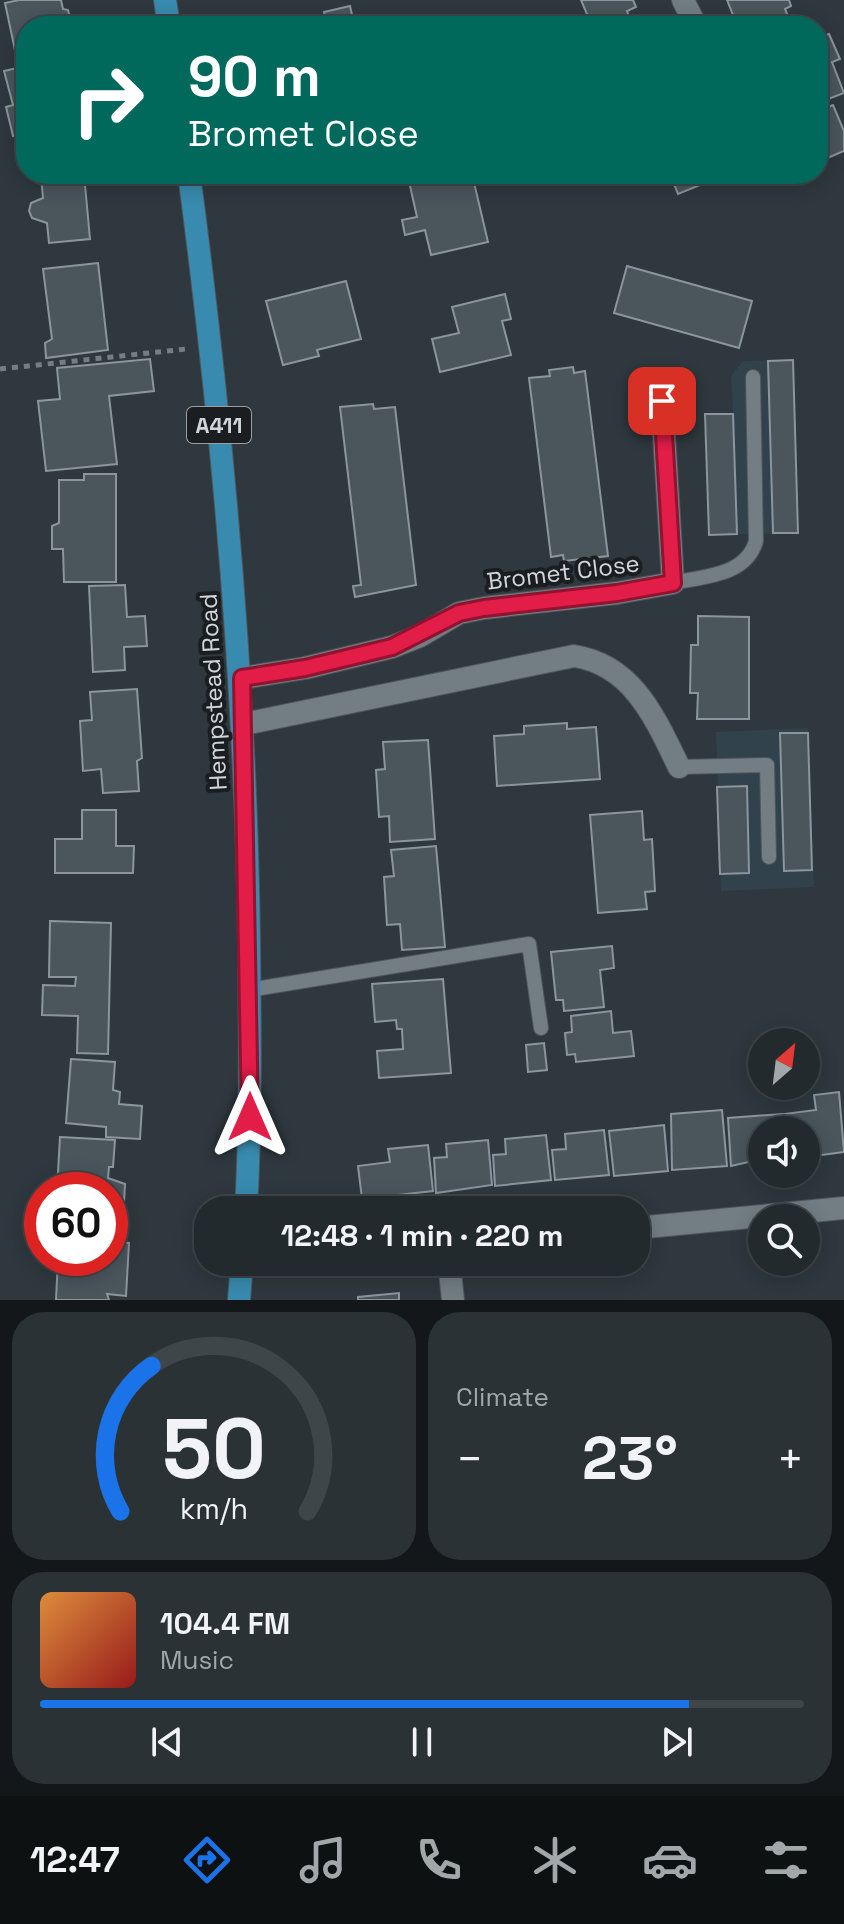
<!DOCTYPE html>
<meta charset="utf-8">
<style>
body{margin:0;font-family:"Space Grotesk",sans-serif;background:#2a3236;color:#f1f3f6;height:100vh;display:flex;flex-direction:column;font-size:30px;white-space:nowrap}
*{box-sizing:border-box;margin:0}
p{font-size:26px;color:#a2a7aa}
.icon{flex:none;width:44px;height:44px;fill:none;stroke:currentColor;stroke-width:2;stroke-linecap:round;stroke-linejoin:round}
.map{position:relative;height:1300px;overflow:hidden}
.sheet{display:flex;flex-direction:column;gap:12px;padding:12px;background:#131719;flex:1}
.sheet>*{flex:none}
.top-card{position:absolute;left:16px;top:16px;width:812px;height:168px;border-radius:32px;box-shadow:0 4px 20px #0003,0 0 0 2px #3f464a;background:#00695c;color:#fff;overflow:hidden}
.needle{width:52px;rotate:28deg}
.fabs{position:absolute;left:748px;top:1028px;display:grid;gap:16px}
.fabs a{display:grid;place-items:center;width:72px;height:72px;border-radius:50%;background:#222a2e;box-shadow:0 4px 20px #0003,0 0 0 2px #3f464a;font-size:40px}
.speed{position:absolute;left:24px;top:1172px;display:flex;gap:16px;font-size:40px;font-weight:700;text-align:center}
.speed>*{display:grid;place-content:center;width:104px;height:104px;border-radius:50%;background:#222a2e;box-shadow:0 4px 20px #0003,0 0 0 2px #3f464a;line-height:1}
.speed .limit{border:12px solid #d22;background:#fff;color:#111}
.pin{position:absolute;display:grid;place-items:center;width:68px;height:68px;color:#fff;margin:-34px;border-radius:16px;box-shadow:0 4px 12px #0006}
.me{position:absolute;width:88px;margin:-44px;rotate:0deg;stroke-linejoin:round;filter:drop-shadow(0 0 6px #0008)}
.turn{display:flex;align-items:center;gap:28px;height:168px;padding:0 40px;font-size:36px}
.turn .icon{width:104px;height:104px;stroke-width:2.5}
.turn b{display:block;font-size:56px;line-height:68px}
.big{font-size:60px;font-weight:700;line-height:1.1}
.sheet .card{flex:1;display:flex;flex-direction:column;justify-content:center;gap:12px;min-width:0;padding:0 28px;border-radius:32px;background:#2a3236}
.sheet .dial{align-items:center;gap:0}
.dial svg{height:208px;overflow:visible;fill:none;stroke:#3f464a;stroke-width:7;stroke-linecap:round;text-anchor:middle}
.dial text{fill:#f1f3f6;stroke:none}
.song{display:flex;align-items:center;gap:24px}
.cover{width:96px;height:96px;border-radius:12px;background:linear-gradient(135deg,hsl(30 70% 55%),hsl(0 70% 35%))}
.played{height:8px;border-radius:4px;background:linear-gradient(90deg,#1a73e8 85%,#3f464a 85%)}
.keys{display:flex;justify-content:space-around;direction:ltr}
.heat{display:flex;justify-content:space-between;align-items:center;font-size:44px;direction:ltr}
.sheet .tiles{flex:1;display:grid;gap:12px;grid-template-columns:1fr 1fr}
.card:last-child{grid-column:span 2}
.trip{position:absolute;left:194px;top:1196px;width:456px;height:80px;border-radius:32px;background:#222a2e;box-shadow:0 4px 20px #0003,0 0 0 2px #3f464a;font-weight:700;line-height:80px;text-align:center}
.tabs{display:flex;height:128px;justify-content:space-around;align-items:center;background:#0e1112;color:#a2a7aa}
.tabs .icon{width:56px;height:56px}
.tabs .on{color:#1a73e8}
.tabs b{font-size:36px;color:#f1f3f6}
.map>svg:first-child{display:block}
.built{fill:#32424c}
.building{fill:#4a555c;stroke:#8a959d;stroke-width:2}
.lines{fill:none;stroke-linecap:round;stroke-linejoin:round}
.service-casing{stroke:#4e565b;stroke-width:16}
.minor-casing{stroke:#4e565b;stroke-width:24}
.primary-casing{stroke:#4e565b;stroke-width:24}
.path{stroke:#767e84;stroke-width:5;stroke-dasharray:6 6;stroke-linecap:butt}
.service{stroke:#727d84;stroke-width:14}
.minor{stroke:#727d84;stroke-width:22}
.primary{stroke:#388baf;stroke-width:22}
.route-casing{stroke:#92132f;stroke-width:20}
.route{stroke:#e11d48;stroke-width:14}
.labels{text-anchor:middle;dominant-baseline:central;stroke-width:8;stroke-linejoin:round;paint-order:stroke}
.shield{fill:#1a1e21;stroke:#999fa2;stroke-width:2}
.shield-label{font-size:22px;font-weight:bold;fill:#d0d6da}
.street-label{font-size:24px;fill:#d0d6da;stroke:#1a1e21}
</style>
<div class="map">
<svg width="844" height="1300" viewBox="0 0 844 1300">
<rect width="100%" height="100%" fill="#2e383e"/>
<g class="built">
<path d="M793,360l5,173 -89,2 -4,-121 28,-1 -2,-37 12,-15z"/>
<path d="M808,728l6,159 -93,4 -5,-159z"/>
</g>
<g class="building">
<path d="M19,0h42l2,9 5,1 4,16h-46v27l-10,2 -11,-52z"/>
<path d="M581,0h52l3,7 -9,4 6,15h-41z"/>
<path d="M727,0h62l2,6 -6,3 7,17h-59l4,-1z"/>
<path d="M350,6l3,13 5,-1 2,8h-38l-1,-4 5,-1 -2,-9z"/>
<path d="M829,34l11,25 -8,3 12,31 -26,10v-65z"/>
<path d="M26,66v67l-13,3 -7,-29 7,-2 -9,-34z"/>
<path d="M833,105l11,26v20l-26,11v-51z"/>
<path d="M84,174l6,65 -41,4 -2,-20 -15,-5 -3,-7 2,-8 12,-5 -2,-21z"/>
<path d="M421,174h51l16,68 -57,13 -6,-25 -20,5 -3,-15 15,-3 -9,-40z"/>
<path d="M670,174h57l-49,20z"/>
<path d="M98,263l10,87 -62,8 -1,-15 7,-4 -9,-70z"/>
<path d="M627,266l125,35 -13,47 -125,-35z"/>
<path d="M346,281l15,58 -44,11 2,6 -36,9 -17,-64z"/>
<path d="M505,294l6,25 -9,2 9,34 -71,17 -8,-33 27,-6 -7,-26z"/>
<path d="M150,359l4,32 -45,5 8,68 -71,7 -8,-70 22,-2 -3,-31z"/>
<path d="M793,360l5,173h-25l-5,-172z"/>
<path d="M573,367l1,6 11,-2 23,185 -44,5 -1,-6 -12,2 -22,-179 21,-2 -1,-6z"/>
<path d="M373,404l1,5 21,-2 21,178 -61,12 -2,-11 8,-1 -21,-178z"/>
<path d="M705,414h28l4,120 -28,1z"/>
<path d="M84,474h32v108h-52l-1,-33h-11v-23l7,-3v-43h25z"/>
<path d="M125,585l2,32 18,-1 2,30 -23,1 1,23 -32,2 -4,-86z"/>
<path d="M698,616l51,1v102h-52l1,-26h-8l1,-48h7z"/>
<path d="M137,689l5,69 -5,3 2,30 -36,2 -2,-24 -18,2 -3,-50 12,-1 -2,-28z"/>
<path d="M567,723v6l29,-2 4,52 -103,7 -3,-50 30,-2v-8z"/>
<path d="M780,733h28l4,137 -28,1z"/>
<path d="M428,740l7,99 -45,3 -1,-26 -10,1 -3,-47 9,-1 -2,-27z"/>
<path d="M747,786l2,87 -29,1 -3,-87z"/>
<path d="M82,810h34v36h18l-1,27h-78v-34h27z"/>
<path d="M642,811l2,29 8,-1 3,52 -10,1 2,17 -49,4 -8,-98z"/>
<path d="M436,846l9,101 -43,3 -2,-26 -13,1 -3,-48 10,-1 -3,-26z"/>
<path d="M50,921l61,2 -3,131 -31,-1 1,-37 -36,-1 1,-30 32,1 1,-9h-27z"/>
<path d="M612,946l2,22 -14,2 4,37 -40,4 -1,-11h-7l-5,-48z"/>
<path d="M443,979l8,94 -72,5 -2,-27 26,-2 -1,-20h-5l-1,-9 -21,2 -3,-38z"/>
<path d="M611,1011l2,22 18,-2 3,25 -58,6 -1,-8 -8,1 -2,-22 7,-1 -1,-16z"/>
<path d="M544,1043l3,27 -19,2 -2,-27z"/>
<path d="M71,1059l44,3 -2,28 7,2 -1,12 23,2 -2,33 -34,-2v-10l-40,-4z"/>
<path d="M839,1092l5,60 -38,5v-27h-20l-2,-16 32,-4 -2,-15z"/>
<path d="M722,1110l5,56 -55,4 -1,-56z"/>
<path d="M782,1114l1,16h-21v29l-31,7 -3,-48z"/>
<path d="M664,1125l4,46 -54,5 -5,-45z"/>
<path d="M604,1130l5,45 -54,5 -3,-30 14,-1 -1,-15z"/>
<path d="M546,1135l5,45 -56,6 -2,-31 13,-1 -1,-15z"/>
<path d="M60,1137l55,3 -2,27h-4l-1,11 17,6 -2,38 -13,-1v-31h-53z"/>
<path d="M488,1140l4,45 -56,8 -2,-35 13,-1 -1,-13z"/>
<path d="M428,1145l5,46 -71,8 -4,-33 32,-4 -2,-13z"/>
<path d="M110,1241l19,2 -3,53 -19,-2 2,6h-53l2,-42h52z"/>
<path d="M399,1293v7h-41v-3z"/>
</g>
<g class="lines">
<g class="service-casing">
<g id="service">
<path d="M673,583c31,-7 73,-7 83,-42l-3,-164"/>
<path d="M679,767l88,-2 2,92"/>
<path d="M249,990l280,-46 12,84"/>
</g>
</g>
<g class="minor-casing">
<g id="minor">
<path d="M683,0l13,26"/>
<path d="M242,678l63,-10 87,-21 28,-11 39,-23 25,-5 133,-15 56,-10 -11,-182"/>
<path d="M244,724l330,-68c59,9 81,62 105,111"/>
<path d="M636,1228l208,-20"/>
<path d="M449,1262l4,38"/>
</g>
</g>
<g class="primary-casing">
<g id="primary">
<path d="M165,0l4,26"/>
<path d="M189,174c34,256 57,512 60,770 1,89 2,177 -3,266"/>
<path d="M239,1300l3,-38"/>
</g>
</g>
<path class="path" d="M0,369l186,-20"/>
<use href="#service" class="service"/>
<use href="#minor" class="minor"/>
<use href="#primary" class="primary"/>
</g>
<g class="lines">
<g class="route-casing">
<path id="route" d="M250,1117l-8,-439 63,-10 87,-21 67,-34 25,-5 133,-15 56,-10 -11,-182"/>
</g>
<use href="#route" class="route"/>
</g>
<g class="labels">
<rect class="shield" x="187" y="407" width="64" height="36" rx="6"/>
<g class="shield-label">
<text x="219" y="425">A411</text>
</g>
<g class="street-label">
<text transform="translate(563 572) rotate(-7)">Bromet Close</text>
<text transform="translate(213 692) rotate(-93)">Hempstead Road</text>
</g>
</g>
</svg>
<div class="fabs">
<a><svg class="needle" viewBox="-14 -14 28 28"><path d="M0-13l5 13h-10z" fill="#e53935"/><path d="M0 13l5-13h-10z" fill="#a2a7aa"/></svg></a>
<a><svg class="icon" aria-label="sound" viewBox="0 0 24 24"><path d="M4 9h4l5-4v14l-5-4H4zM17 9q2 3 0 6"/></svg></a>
<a><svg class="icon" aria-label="search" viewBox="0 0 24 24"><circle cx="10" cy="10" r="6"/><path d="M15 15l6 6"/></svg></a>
</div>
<div class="speed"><div class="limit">60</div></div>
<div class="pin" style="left:662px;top:401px;background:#d93025"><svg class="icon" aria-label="arrive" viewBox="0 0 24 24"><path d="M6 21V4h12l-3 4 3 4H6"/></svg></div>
<svg class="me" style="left:250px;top:1117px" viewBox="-20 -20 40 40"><path d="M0-17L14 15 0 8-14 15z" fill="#e11d48" stroke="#fff" stroke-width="4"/></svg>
<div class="trip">12:48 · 1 min · 220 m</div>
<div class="top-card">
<div class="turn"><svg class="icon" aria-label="right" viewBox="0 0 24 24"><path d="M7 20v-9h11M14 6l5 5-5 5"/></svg><div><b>90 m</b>Bromet Close</div></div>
</div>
</div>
<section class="sheet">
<div class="tiles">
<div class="card dial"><svg viewBox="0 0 100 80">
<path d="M14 69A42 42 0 1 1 86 69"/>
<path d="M14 69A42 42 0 0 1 26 13" stroke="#1a73e8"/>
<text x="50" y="56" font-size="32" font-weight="700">50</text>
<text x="50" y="72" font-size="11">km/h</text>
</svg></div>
<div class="card"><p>Climate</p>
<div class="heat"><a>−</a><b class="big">23°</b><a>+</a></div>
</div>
<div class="card">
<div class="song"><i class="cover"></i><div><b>104.4 FM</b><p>Music</p></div></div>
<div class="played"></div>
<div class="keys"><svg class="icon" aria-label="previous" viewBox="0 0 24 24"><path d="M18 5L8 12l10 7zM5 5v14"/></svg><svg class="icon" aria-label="pause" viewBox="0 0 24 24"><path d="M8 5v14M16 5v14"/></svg><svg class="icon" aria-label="next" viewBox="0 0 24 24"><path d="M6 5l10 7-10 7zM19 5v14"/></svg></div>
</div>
</div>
</section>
<nav class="tabs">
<b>12:47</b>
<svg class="icon on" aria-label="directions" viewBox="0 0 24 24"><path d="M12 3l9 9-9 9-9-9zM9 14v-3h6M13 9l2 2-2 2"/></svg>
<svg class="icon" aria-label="music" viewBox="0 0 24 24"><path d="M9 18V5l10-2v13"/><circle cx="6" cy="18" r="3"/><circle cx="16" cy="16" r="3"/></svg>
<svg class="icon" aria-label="phone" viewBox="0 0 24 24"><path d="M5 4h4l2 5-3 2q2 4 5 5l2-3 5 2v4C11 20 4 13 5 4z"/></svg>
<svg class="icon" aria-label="climate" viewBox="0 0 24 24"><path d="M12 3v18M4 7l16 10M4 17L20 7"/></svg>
<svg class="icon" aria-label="car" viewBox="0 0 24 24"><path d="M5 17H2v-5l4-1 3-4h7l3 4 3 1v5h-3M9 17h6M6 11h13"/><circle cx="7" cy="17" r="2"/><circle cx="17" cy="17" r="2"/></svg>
<svg class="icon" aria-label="filters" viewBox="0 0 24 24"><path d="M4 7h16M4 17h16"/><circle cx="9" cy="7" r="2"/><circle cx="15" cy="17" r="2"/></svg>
</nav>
